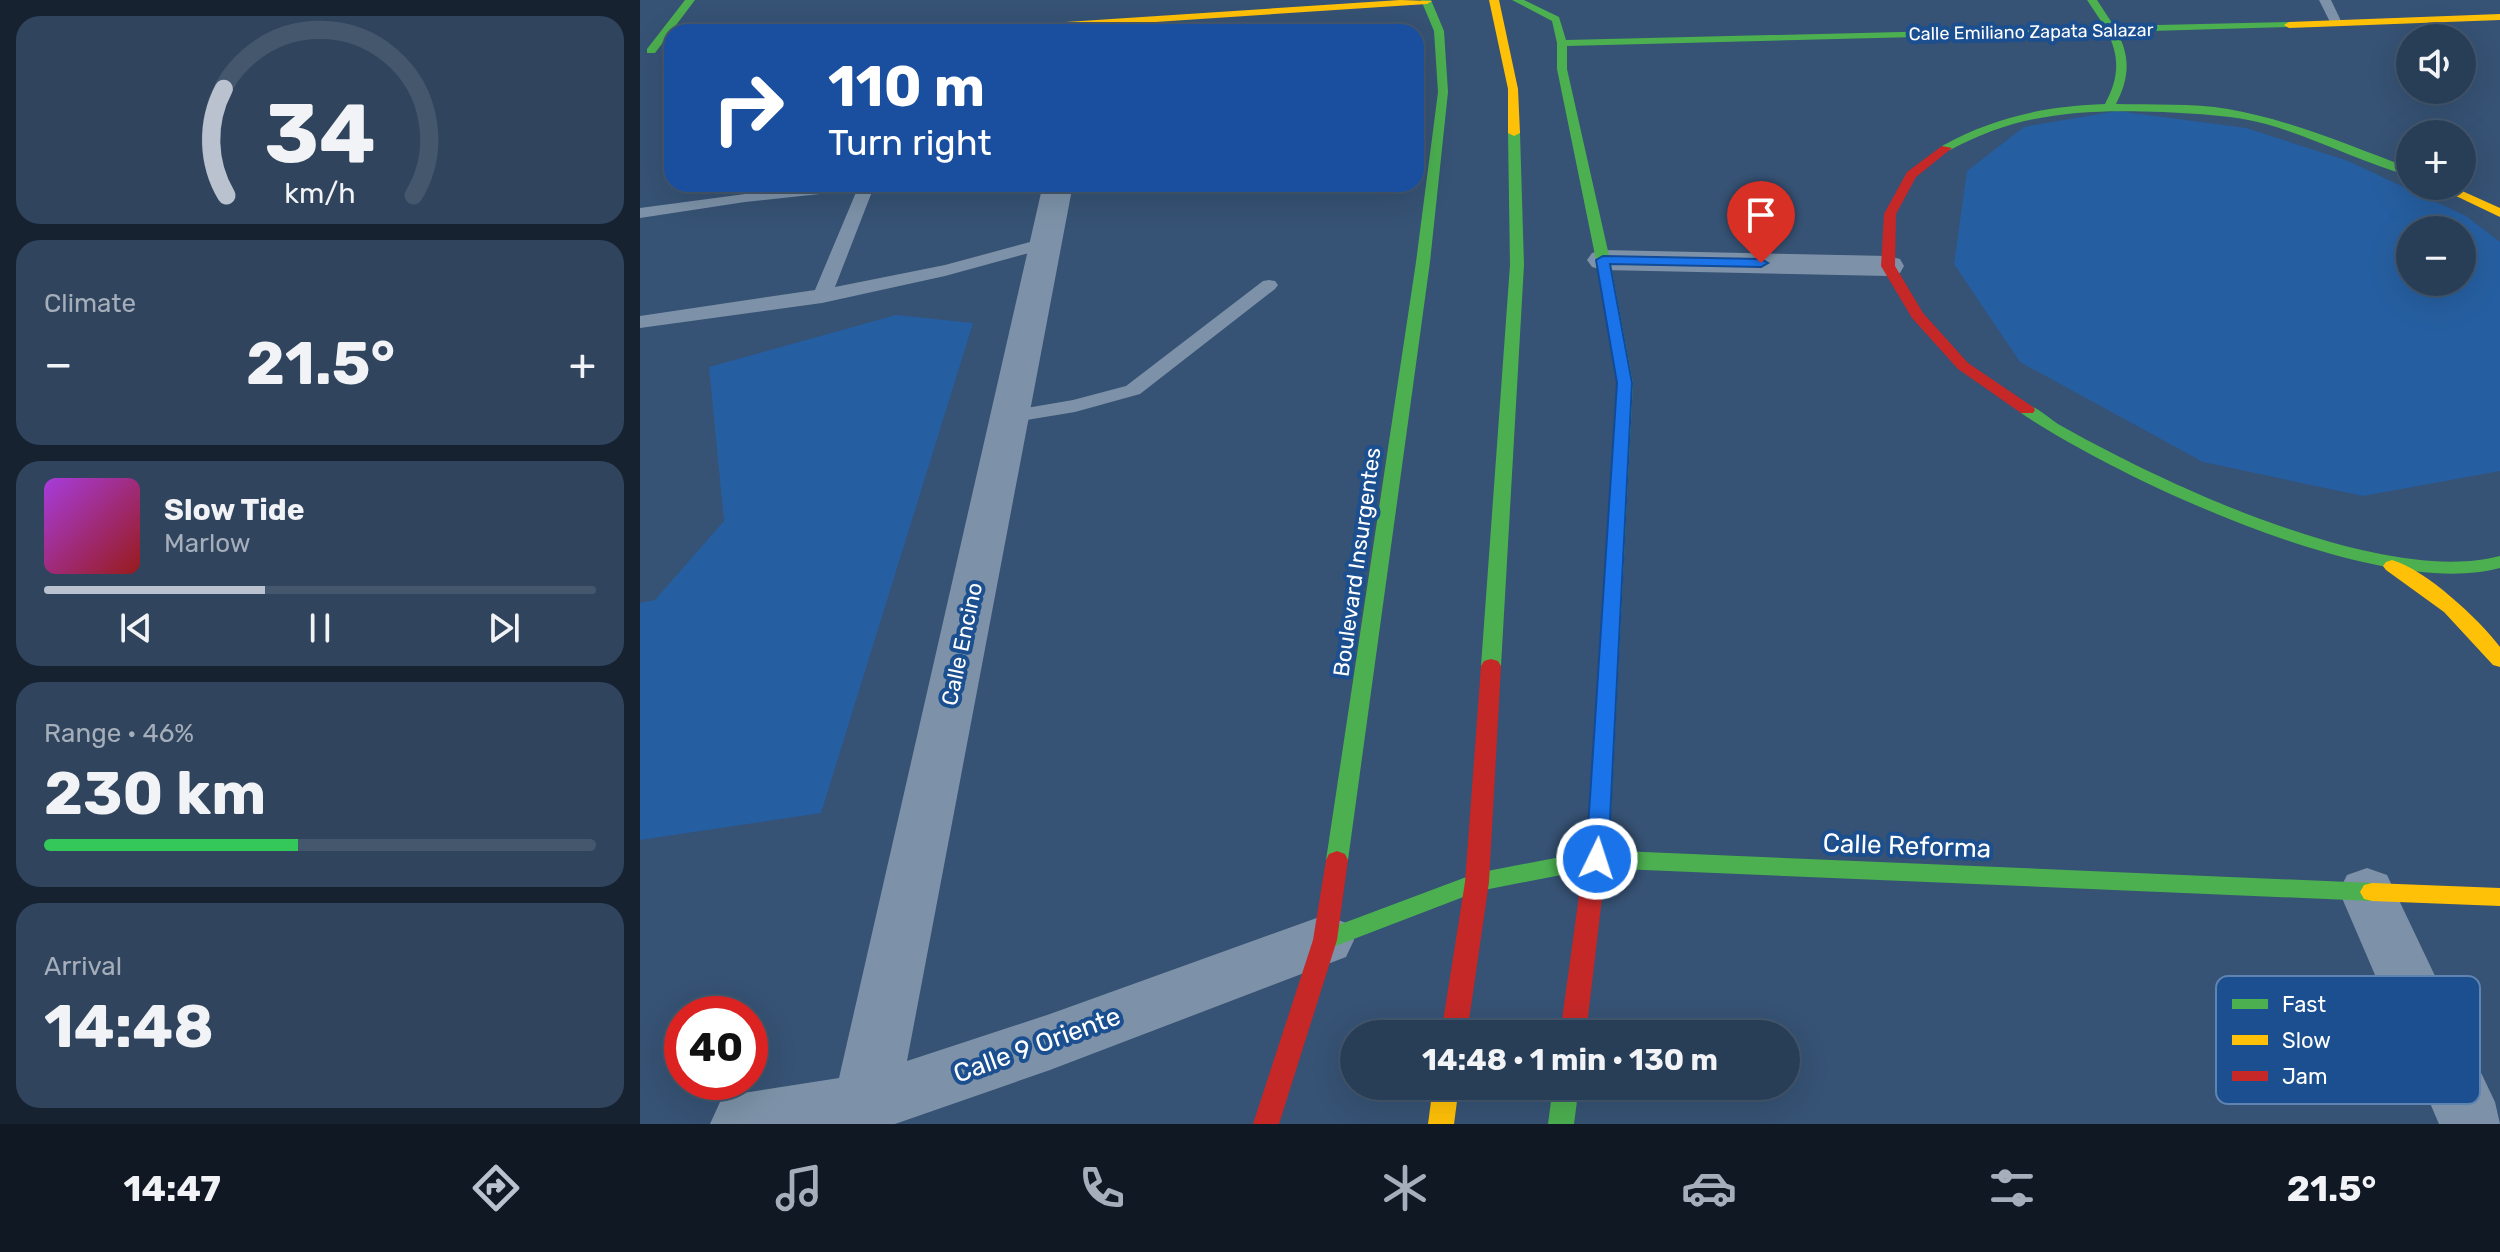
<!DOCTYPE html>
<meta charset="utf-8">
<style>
body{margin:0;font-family:Rubik,sans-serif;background:#30455d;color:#f1f3f6;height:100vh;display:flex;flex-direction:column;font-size:30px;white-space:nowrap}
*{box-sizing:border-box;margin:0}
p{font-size:26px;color:#a5aeba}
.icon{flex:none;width:44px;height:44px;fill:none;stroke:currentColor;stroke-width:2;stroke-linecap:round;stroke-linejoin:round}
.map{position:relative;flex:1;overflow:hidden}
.drawer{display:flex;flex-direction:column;gap:16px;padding:16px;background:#162230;width:640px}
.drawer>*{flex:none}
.guide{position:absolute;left:24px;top:24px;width:760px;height:168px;border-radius:24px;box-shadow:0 8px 32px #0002,0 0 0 2px #44576d;background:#1a4fa0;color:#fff;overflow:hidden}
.tools{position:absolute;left:1756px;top:24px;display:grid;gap:16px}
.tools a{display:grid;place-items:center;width:80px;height:80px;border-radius:50%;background:#283e57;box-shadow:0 8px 32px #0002,0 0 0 2px #44576d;font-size:40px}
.speed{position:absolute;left:24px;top:996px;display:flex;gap:16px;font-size:40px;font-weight:700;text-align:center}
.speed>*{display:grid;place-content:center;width:104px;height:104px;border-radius:50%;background:#283e57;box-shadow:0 8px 32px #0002,0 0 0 2px #44576d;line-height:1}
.speed .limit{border:12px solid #d22;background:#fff;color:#111}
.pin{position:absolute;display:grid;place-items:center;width:68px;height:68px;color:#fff;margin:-82px -34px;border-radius:50% 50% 50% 0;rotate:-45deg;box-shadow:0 0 8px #0007}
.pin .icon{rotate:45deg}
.me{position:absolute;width:88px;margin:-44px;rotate:4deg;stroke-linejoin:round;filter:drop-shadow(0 0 6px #0008)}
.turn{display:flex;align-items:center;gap:28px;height:168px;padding:0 32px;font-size:36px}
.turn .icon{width:104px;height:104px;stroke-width:2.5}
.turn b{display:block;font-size:56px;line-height:68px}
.big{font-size:60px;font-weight:700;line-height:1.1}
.drawer .card{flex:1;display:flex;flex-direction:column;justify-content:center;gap:12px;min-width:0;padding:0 28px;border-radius:24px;background:#30455d}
.drawer .dial{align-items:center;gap:0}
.dial svg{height:208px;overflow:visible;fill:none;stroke:#44576d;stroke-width:7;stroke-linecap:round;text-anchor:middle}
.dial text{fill:#f1f3f6;stroke:none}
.song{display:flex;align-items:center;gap:24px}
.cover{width:96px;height:96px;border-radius:12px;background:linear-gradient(135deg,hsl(280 70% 55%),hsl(0 70% 35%))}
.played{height:8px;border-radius:4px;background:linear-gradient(90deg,#b9c2ce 40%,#44576d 40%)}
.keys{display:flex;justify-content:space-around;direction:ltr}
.heat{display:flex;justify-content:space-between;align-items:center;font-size:44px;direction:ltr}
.charge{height:12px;border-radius:6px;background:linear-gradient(90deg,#34c759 46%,#44576d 0)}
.trip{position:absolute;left:700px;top:1020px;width:460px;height:80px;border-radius:40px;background:#283e57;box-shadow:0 8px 32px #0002,0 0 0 2px #44576d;font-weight:700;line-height:80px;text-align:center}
.menu{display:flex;height:128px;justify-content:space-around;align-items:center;background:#101923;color:#a5aeba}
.menu .icon{width:56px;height:56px}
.menu .on{color:#b9c2ce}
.menu b{font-size:36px;color:#f1f3f6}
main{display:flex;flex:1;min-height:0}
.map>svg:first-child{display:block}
.green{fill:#265fa1;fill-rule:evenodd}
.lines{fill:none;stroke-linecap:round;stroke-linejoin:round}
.lane{fill:#7d92a8;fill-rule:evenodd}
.street{fill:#7d92a8;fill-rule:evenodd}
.fast{fill:#4caf50;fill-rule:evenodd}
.slow{fill:#ffc107;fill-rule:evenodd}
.jam{fill:#c62828;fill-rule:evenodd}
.route{fill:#1a73e8;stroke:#114b97;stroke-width:2}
.labels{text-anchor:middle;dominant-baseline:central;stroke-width:8;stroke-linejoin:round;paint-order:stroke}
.far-street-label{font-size:18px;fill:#fff;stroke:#1b4f8f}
.street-label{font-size:22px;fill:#fff;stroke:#1b4f8f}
.near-street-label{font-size:26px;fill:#fff;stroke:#1b4f8f}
.key{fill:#1b4f8f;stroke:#5f84b1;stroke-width:2}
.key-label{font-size:22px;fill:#fff}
</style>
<main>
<section class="drawer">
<div class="card dial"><svg viewBox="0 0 100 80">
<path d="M14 69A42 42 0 1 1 86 69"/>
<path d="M14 69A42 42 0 0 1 13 28" stroke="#b9c2ce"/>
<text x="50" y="56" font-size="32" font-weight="700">34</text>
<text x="50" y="72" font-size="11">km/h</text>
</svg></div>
<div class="card"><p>Climate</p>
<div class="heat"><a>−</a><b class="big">21.5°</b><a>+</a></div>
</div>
<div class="card">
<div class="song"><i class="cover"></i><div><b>Slow Tide</b><p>Marlow</p></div></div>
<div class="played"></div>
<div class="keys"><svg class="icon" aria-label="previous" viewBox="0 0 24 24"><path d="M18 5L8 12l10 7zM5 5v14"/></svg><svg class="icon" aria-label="pause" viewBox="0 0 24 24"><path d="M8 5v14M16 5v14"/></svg><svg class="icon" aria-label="next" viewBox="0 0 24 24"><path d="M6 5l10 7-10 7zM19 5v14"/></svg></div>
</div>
<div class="card"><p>Range · 46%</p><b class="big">230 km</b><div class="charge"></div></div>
<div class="card"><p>Arrival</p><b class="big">14:48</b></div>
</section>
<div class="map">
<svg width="1860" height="1124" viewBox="0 0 1860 1124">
<rect width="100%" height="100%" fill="#365274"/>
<g class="green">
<path d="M1477,111l129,17 102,33 118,55 34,26v229l-137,25 -160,-34 -183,-100 -66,-98 13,-93 57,-44zM1770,230h52v52h-52z"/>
<path d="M256,315l77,8 -152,490 -181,27v-237l15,-3 69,-79 -15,-154z"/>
</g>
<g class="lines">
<g class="lane">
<path d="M1679,0h12l11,23 -2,3h-8z"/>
<path d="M702,26l5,1v5h-57l6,-4z"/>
<path d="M181,184h54l-40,103 110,-22 100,-27 9,5 -3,4 -106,29 -123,27 -182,25v-12l175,-26 42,-100 -112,12 -105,16v-10z"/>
<path d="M629,280l6,1 3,4 -3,4 -135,105 -65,18 -66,11 -10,-6 10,-6 64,-11 53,-14 137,-105z"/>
</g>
<g class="street">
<path d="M403,184h30l-166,877 143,-47 275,-99 21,8 8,17 -8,17 -296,113 -155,54h-185l10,-22 23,-9 96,-15z"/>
<path d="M963,250l285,6 12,3 4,7 -4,7 -12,3 -285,-6 -11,-3 -5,-7 5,-7z"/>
<path d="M1727,868l20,7 108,227 5,22h-61l-100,-233 8,-16z"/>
</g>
<g class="fast">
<path d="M45,0h10l-40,53h-8v-4z"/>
<path d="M781,0h10l13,31 4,61 -18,170 -82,598 -3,6 -8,3 -8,-3 -3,-6 90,-598 22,-170 -4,-61z"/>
<path d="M872,0h12l35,17 7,23 539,-13 -18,-27h10l17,26 175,-4 3,1v4l-175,5c14,25 12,47 -1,72 37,1 76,-1 112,5 63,11 122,37 182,59v8c-49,-14 -95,-38 -144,-52 -34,-9 -68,-10 -103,-12 -79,-3 -142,0 -213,38h-8v-4c52,-29 104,-40 163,-42 13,-24 16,-46 2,-72l-540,14v23l43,191 23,123 -23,447 -3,6 -8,3 -8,-3 -3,-6 29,-447 -21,-123 -39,-191v-26l-5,-22z"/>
<path d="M874,130l6,3 4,132 -23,401 -3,5h-14l-3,-5 29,-401 -2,-132z"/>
<path d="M1387,405c12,3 21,12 31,19 18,10 36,20 54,29 95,49 282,131 388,103v12c-121,33 -377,-87 -479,-155l-2,-3 2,-3z"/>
<path d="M957,850l775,33 8,2 4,7 -4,7 -8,2 -775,-33 -118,23 -154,59 -8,-3 -4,-7 4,-7 160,-60z"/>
<path d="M913,1086h26l-5,38h-26z"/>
</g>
<g class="slow">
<path d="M760,0l32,1 -5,3 -424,28h-49l5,-3z"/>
<path d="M849,0h10l19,89 2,44 -6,3 -6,-3v-44z"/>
<path d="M1860,14v6l-211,8 -5,-3 5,-3z"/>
<path d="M1795,186h16l49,22v9z"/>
<path d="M1752,560c33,9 87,59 108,87v20l-7,-2 -49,-53 -58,-42 -3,-4 3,-4z"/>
<path d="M1732,883l128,5v18l-128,-5 -8,-2 -4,-7 4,-7z"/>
<path d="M793,1086h26l-5,38h-26z"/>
</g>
<g class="jam">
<path d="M1302,146l10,2 -36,29 -20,37 -1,52 28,47 45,50 65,44 2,3 -2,3h-12l-63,-44 -46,-51 -31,-52 3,-52 23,-42z"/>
<path d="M851,659l7,2 3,5 -12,216 -22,152h-26l24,-152 16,-216 3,-5z"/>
<path d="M959,821l8,3 3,6 -24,204h-26l28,-204 3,-6z"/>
<path d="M697,851l8,3 3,6 -11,80 -58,184h-26l60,-184 13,-80 3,-6z"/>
</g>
</g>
<path class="route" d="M963,256l158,3 7,4 -7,4 -151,-3 22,119 -24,476 -3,6 -8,3 -8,-3 -3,-6 31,-476 -21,-123z"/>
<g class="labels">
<g class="far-street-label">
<text transform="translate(1391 32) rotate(-1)">Calle Emiliano Zapata Salazar</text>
</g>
<g class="street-label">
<text transform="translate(717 562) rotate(-82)">Boulevard Insurgentes</text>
<text transform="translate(322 644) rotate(-78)">Calle Encino</text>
</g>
<g class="near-street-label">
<text transform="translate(1267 846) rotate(2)">Calle Reforma</text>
<text transform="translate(397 1045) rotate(-20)">Calle 9 Oriente</text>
</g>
</g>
<rect x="1576" y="976" width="264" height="128" rx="12" class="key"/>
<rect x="1592" y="999" width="36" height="10" fill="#4caf50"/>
<rect x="1592" y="1035" width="36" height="10" fill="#ffc107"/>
<rect x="1592" y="1071" width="36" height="10" fill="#c62828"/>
<g class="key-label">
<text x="1642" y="1012">Fast</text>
<text x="1642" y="1048">Slow</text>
<text x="1642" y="1084">Jam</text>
</g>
</svg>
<div class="tools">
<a><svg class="icon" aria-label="sound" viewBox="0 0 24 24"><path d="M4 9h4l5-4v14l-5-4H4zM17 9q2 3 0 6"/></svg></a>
<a>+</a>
<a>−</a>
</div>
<div class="speed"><div class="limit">40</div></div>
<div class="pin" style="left:1121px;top:263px;background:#d93025"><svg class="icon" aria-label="arrive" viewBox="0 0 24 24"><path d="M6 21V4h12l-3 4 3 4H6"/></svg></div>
<svg class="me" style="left:957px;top:859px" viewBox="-20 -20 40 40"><circle r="17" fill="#1a73e8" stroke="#fff" stroke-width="3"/><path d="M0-11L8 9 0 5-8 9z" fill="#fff"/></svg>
<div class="trip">14:48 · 1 min · 130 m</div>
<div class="guide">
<div class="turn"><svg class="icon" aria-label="right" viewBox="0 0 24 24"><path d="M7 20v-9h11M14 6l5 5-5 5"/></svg><div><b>110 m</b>Turn right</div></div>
</div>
</div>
</main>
<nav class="menu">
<b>14:47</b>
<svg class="icon on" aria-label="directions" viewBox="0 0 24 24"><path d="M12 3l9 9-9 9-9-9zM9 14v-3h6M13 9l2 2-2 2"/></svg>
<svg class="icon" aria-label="music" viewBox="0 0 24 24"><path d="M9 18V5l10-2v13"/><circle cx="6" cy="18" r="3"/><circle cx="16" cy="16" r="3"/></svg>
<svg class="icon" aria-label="phone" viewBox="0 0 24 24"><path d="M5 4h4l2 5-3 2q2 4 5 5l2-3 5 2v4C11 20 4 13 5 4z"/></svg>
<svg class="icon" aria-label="climate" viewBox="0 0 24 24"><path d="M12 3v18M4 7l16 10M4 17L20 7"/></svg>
<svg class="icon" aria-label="car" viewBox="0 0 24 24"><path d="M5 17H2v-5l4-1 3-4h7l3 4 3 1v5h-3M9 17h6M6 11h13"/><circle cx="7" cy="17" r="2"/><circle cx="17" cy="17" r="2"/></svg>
<svg class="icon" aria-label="filters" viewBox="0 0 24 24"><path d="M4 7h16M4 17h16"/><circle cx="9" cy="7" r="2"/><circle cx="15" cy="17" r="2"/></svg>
<b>21.5°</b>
</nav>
